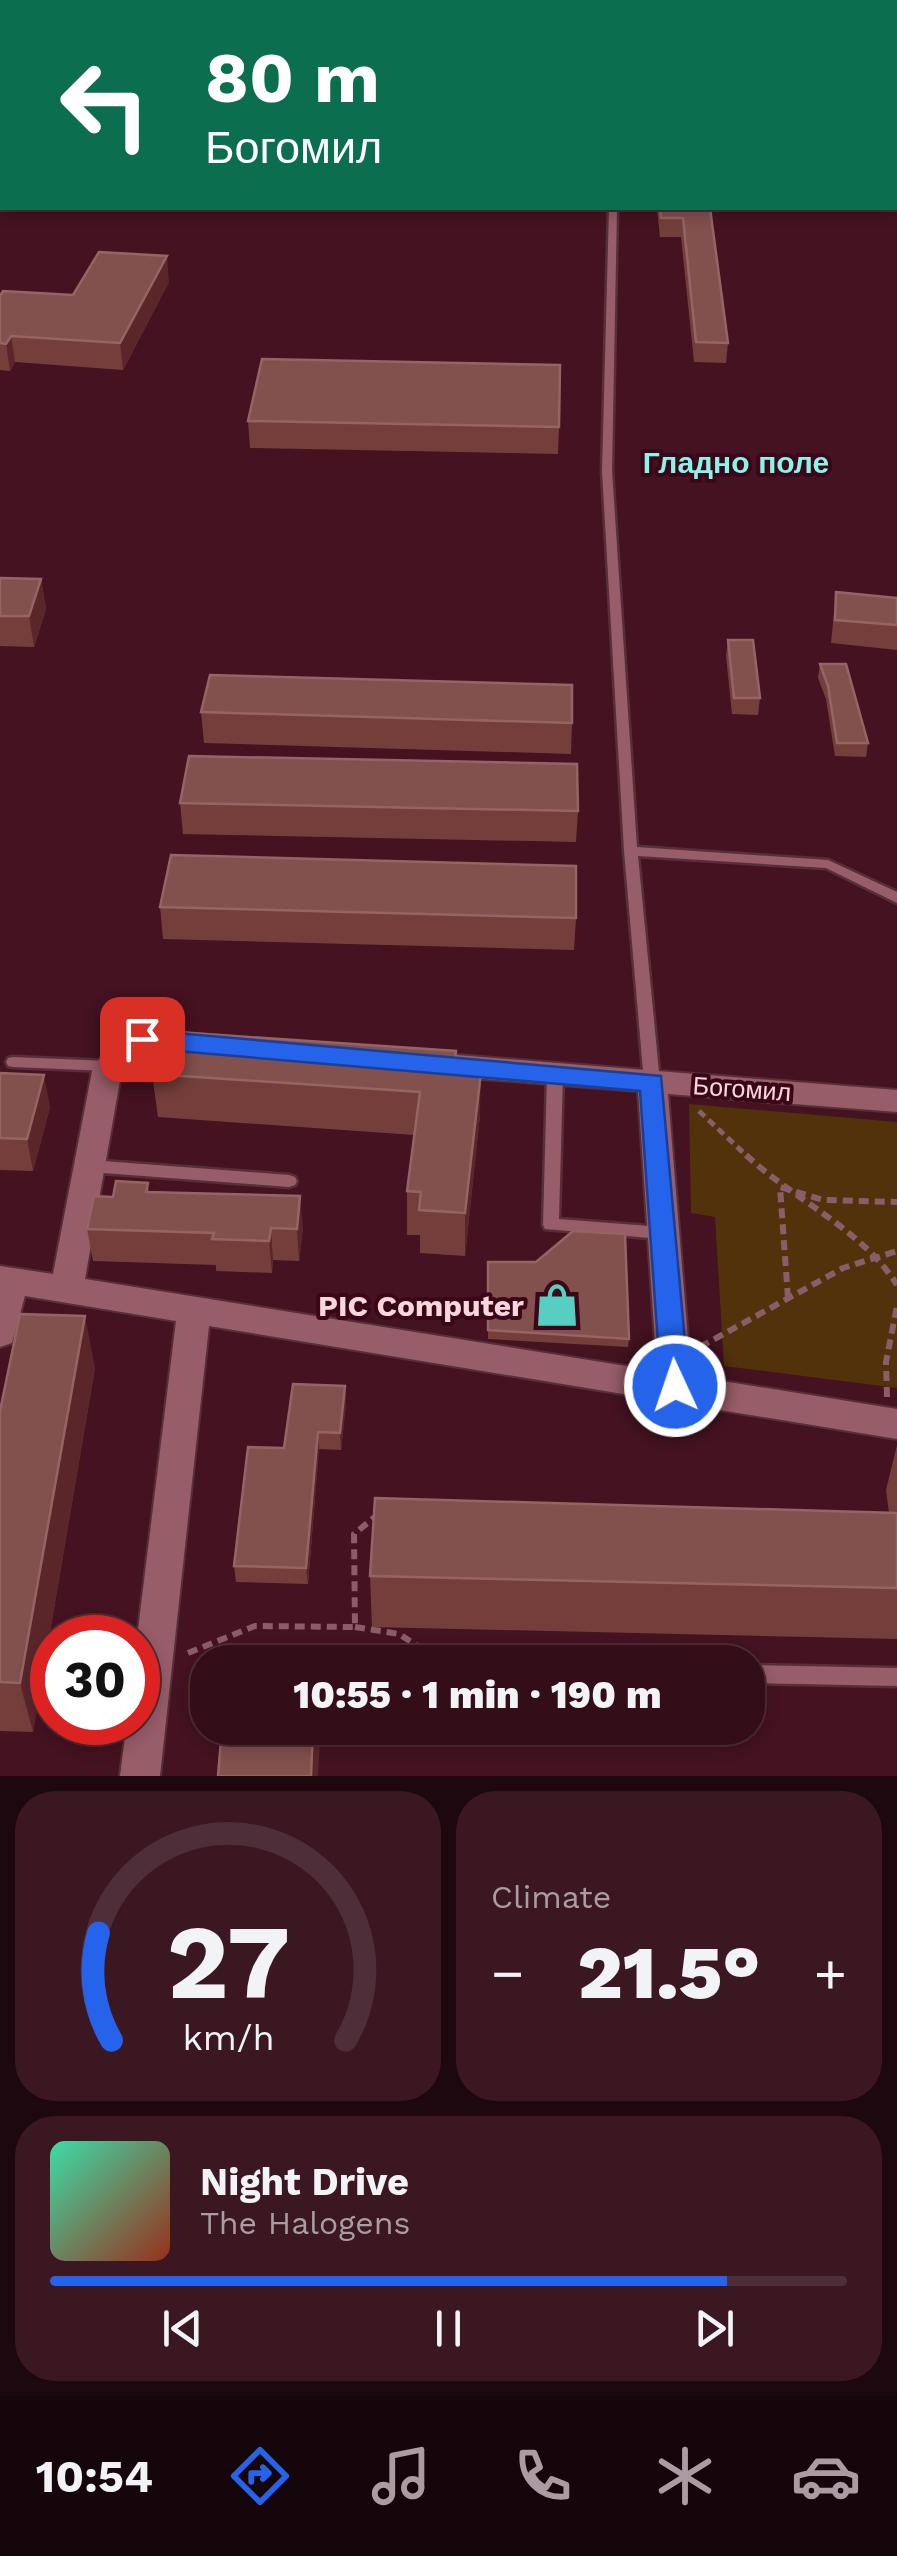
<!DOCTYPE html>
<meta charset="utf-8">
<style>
body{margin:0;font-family:"Work Sans",sans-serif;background:#3b1722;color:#f1f3f6;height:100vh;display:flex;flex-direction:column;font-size:38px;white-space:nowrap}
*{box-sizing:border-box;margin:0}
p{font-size:32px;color:#a99ca2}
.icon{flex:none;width:55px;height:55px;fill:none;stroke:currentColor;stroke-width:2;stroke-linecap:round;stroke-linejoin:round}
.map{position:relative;height:1776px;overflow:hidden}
.details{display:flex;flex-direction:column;gap:15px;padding:15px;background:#1c080e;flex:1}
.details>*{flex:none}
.guide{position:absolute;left:0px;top:0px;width:898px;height:210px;box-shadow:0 5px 15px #0003,0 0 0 2px #4e2e38;background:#0b6e4f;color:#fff;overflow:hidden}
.speed{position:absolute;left:30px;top:1615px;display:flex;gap:20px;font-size:50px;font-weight:700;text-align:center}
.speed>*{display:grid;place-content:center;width:130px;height:130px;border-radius:50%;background:#330e19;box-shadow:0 5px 15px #0003,0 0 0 2px #4e2e38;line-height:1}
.speed .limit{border:15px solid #d22;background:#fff;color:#111}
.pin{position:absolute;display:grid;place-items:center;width:85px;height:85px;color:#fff;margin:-42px;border-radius:20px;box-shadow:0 5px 15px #0006}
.me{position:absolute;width:110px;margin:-55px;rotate:357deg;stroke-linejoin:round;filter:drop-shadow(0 0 8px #0008)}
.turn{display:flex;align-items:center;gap:35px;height:210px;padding:0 40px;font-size:45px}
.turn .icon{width:130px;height:130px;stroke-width:2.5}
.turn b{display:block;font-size:70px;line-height:85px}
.big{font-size:75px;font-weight:800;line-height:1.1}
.details .tile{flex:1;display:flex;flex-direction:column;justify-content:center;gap:15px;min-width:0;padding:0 35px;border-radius:40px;background:#3b1722}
.details .dial{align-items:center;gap:0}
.dial svg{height:260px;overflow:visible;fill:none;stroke:#4e2e38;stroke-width:7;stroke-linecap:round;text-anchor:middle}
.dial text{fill:#f1f3f6;stroke:none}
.song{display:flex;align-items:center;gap:30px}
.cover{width:120px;height:120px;border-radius:15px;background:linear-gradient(135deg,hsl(160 70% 55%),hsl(10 70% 35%))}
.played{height:10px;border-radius:5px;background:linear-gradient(90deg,#2563eb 85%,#4e2e38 85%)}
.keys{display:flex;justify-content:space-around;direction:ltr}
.heat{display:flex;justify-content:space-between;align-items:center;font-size:55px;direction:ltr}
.details .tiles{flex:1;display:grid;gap:15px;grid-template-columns:1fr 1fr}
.tile:last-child{grid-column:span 2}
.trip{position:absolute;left:190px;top:1645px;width:575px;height:100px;border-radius:40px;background:#330e19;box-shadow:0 5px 15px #0003,0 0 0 2px #4e2e38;font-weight:800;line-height:100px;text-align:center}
.tab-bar{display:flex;height:160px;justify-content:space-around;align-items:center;background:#14060a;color:#a99ca2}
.tab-bar .icon{width:70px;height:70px}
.tab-bar .active{color:#2563eb}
.tab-bar b{font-size:45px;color:#f1f3f6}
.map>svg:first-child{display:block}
.green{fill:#51320b}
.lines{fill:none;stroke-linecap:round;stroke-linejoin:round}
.lane-casing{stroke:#562f38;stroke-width:5}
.street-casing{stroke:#562f38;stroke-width:4}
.secondary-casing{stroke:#562f38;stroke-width:45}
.path-far1{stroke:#8a5d69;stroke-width:5;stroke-dasharray:8 5;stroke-linecap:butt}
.path{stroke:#8a5d69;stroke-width:6;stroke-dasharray:10 6;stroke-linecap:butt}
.lane{fill:#975d69;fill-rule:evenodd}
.street{fill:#975d69;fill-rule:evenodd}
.secondary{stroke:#975d69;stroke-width:40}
.wall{fill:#743f3b}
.shaded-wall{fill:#5b2629}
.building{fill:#82504d;stroke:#956563;stroke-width:2.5}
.route{fill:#2563eb;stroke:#184099;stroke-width:2.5}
.labels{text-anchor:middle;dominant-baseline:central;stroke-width:8;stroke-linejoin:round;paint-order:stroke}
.street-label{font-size:25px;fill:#fad7dd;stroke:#390717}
.far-district-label{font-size:30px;font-weight:bold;fill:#8bf4e9;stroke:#390717}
.near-poi-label{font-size:30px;font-weight:bold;fill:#fad7dd;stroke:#390717;text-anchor:end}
</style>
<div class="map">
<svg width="897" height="1776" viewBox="0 0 897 1776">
<rect width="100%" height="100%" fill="#441221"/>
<path class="green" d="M689,1104l208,18v266l-173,-22 -9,-149 -24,-4z"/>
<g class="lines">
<g class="lane-casing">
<g id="lane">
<path d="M269,0h8l-2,2h-6z"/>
<rect x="0" y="43" width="2" height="4"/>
<path d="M609,208h8l-5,263 25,376 191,13 69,32v11l-71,-35 -188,-12 22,226 -3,4h-10l-3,-4 -20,-231 -22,-380z"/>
<path d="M13,1057l95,4 5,1 3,4 -3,4 -5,1 -95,-4 -5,-1 -2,-4 2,-4z"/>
<path d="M555,1069l5,2 3,4 -4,144 103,8 6,1 2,5 -2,5 -6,1 -117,-10 -2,-4 4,-150 3,-4z"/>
<path d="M90,1160l199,15 6,2 2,4 -2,4 -6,2 -199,-15 -6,-2 -2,-4 2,-4z"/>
<path d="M443,1653h17l7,3 3,6h-36l2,-6z"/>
<path d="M748,1665l149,3v18l-149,-3z"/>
</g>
</g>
<g class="street-casing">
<g id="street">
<rect x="663" y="0" width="14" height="2"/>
<path d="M843,0h14l1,2h-14z"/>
<path d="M153,1030l66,6 4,8 -4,8c-35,10 -68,-15 -97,17l-37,210 572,92 -19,-280 -218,-17 -11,-3 -4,-8 4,-8 11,-3 477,38v22l-229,-18 23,282 206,33v30l-688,-113 -49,450h-40l7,-54h11l-1,-84 39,-317 -151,-25 -13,47 -12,4v-81l53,8 40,-208 25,-27z"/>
</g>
</g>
<g class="secondary-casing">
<g id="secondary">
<path d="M107,2l1,-2"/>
<path d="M0,114l2,-2"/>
</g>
</g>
<path class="path-far1" d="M699,1111l49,46"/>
<g class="path">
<path d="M746,1155c47,44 117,75 151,130"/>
<path d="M788,1298l-8,-111 43,13 74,2"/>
<path d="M700,1347l143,-79 54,-17"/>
<path d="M887,1397l-1,-35 11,-56"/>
<path d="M355,1627l44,7 28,18"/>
<path d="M188,1653l67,-27 100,1 -1,-93 22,-18"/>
</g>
<use href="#lane" class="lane"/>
<use href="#street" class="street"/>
<use href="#secondary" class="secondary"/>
</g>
<g class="wall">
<path d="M502,0h132l-1,2h-131z"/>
<path d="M873,0h24v76h-2v-74h-21z"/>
<rect x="895" y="133" width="2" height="66"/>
<path d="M657,208h53l18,135 -2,20 -32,-1 -13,-125h-21z"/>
<path d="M169,282l-46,88 -108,-8 -5,9 -10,-1v-74l73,-1z"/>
<path d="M248,421l311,6 -1,27 -308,-6z"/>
<path d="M0,578l41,1 5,30 -12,38 -34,-1z"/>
<path d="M836,592l61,6v52l-66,-7z"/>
<path d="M728,640l32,58 -2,17 -26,-1 -6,-58z"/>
<path d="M820,664l48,79 -2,14 -31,-1 -9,-57 -8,-21z"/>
<path d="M201,712l371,11 -1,31 -367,-11z"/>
<path d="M180,803l398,8 -2,31 -393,-8z"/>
<path d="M160,907l416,11 -2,32 -411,-11z"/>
<path d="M456,1070l24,45 -15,141 -45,-3v-18h-13v-44l7,-56 -256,-18 -6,-43z"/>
<path d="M0,1073l50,34 -17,64 -33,-1z"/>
<path d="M148,1183l1,9 154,36 -4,33 -26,-1 -1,13 -56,-2v-6l-123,-4 -6,-32 26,-32z"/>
<path d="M488,1262h48l93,77 -1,8 -140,-8z"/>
<path d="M95,1368l-62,364 -33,-1v-320z"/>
<path d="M345,1386l1,17 -5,47 -22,-1 -11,135 -72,-2 -2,-16 50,-118z"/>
<path d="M897,1445v194l-525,-12 -2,-51 519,-63 -3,-23z"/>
</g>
<g class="shaded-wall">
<path d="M2,16v24l-2,1v-20z"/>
<path d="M167,256l2,26 -46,88 -3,-27z"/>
<path d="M11,336l4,26 -5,9 -4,-27z"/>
<path d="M41,579l5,30 -12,38 -5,-31z"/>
<path d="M481,1072l-1,43 -15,141v-43z"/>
<path d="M44,1075l6,32 -17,64 -6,-32z"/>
<path d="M300,1196l3,32 -4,33 -2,-32z"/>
<path d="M271,1228l2,32 -1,13 -3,-32z"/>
<path d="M85,1316l10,52 -62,364 -13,-49z"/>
<path d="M345,1386l1,17 -5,47 -1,-17z"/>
<path d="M318,1432l1,17 -11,135 -2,-16z"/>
<path d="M313,1728h6l1,12 -2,36h-7z"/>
</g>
<g class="building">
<path d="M0,0h9l-1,2h-6v14l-2,5z"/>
<path d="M142,0h102v2h-104z"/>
<rect x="707" y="0" width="21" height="2"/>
<path d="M881,0h16v9l-2,1v-8h-14z"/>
<path d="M895,14l1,8h1v28h-2z"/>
<path d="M2,68v15l-2,1v-13z"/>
<rect x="895" y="133" width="2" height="46"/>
<path d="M660,208h50l18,135 -32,-1 -13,-124h-22z"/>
<path d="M99,252l68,4 -47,87 -109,-7 -5,8 -6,-1v-47l3,-5 70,4z"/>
<path d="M262,359l298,6 -1,62 -311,-6z"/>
<path d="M0,578l41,1 -12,37h-29z"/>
<path d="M836,592l61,6v27l-62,-5z"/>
<path d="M728,640h25l7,58h-26z"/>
<path d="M820,664h26l22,79h-31l-9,-57z"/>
<path d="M210,675l362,10v38l-371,-11z"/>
<path d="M189,756l388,8 1,47 -398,-8z"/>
<path d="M171,855l405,11v52l-416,-11z"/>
<path d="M177,1032l279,19 -2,19 27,2 -16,141 -46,-3 2,-18 -14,-1 13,-99 -268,-18 8,-29 13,1z"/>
<path d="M0,1073l44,2 -17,64 -27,-1z"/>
<path d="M116,1181l32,2 -2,9 154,4 -3,33 -26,-1 -2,13 -57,-2 2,-6 -127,-4 7,-33 19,1z"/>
<path d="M573,1231l52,3 4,105 -141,-9v-68h48z"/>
<path d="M20,1314l65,2 -65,367 -20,-1v-271z"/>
<path d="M293,1384l52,2 -5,47 -22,-1 -12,136 -72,-2 14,-119 36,1z"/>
<path d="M375,1498l522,15v75l-527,-12z"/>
<path d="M222,1728h91l-2,48h-93z"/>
</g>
<path class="route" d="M142,1030l519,46 28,310 -4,9 -10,3 -10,-3 -4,-9 -21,-295 -498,-43 -12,-9z"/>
<defs>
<g id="shop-bare" transform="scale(3.45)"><path d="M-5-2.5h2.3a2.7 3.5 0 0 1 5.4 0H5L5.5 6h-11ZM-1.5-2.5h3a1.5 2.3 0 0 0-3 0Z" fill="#57cec2" stroke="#390717" stroke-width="2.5" paint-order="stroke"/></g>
</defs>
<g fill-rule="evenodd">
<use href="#shop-bare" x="557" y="1305"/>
</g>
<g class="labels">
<g class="street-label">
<text transform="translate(742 1089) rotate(4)">Богомил</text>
</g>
<g class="far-district-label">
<text x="736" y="462">Гладно поле</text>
</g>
<g class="near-poi-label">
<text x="524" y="1305">PIC Computer</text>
</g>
</g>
</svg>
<div class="speed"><div class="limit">30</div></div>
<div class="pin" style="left:142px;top:1039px;background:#d93025"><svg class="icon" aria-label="arrive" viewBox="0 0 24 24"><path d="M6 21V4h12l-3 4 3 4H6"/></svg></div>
<svg class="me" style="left:675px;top:1386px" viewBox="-20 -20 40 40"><circle r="17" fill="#2563eb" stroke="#fff" stroke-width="3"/><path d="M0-11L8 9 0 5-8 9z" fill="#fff"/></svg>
<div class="trip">10:55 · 1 min · 190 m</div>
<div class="guide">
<div class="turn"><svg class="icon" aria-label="left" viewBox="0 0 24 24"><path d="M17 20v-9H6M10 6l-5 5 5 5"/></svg><div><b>80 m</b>Богомил</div></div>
</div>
</div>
<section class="details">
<div class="tiles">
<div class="tile dial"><svg viewBox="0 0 100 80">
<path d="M14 69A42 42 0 1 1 86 69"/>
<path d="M14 69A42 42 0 0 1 10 36" stroke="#2563eb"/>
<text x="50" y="56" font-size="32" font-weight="700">27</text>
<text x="50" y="72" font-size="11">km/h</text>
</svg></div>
<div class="tile"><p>Climate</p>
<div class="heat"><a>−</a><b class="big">21.5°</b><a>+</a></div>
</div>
<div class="tile">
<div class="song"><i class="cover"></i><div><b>Night Drive</b><p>The Halogens</p></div></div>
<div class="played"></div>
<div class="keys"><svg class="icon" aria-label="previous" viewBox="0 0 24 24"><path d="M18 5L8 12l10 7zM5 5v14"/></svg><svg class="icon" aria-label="pause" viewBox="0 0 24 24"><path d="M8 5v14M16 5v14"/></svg><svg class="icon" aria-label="next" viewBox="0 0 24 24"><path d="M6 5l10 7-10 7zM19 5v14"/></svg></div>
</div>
</div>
</section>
<nav class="tab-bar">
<b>10:54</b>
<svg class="icon active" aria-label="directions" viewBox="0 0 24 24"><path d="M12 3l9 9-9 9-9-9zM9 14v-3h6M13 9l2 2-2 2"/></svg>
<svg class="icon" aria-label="music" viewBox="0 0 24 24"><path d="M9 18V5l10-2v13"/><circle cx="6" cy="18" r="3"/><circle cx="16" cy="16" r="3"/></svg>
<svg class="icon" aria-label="phone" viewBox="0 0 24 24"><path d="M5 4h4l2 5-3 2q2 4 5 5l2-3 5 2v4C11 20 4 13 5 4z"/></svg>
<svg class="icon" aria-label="climate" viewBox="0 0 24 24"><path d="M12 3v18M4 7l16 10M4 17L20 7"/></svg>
<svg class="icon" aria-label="car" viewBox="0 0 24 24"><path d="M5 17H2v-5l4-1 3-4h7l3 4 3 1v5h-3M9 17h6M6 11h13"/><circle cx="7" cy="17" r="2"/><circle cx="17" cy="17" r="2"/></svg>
</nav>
